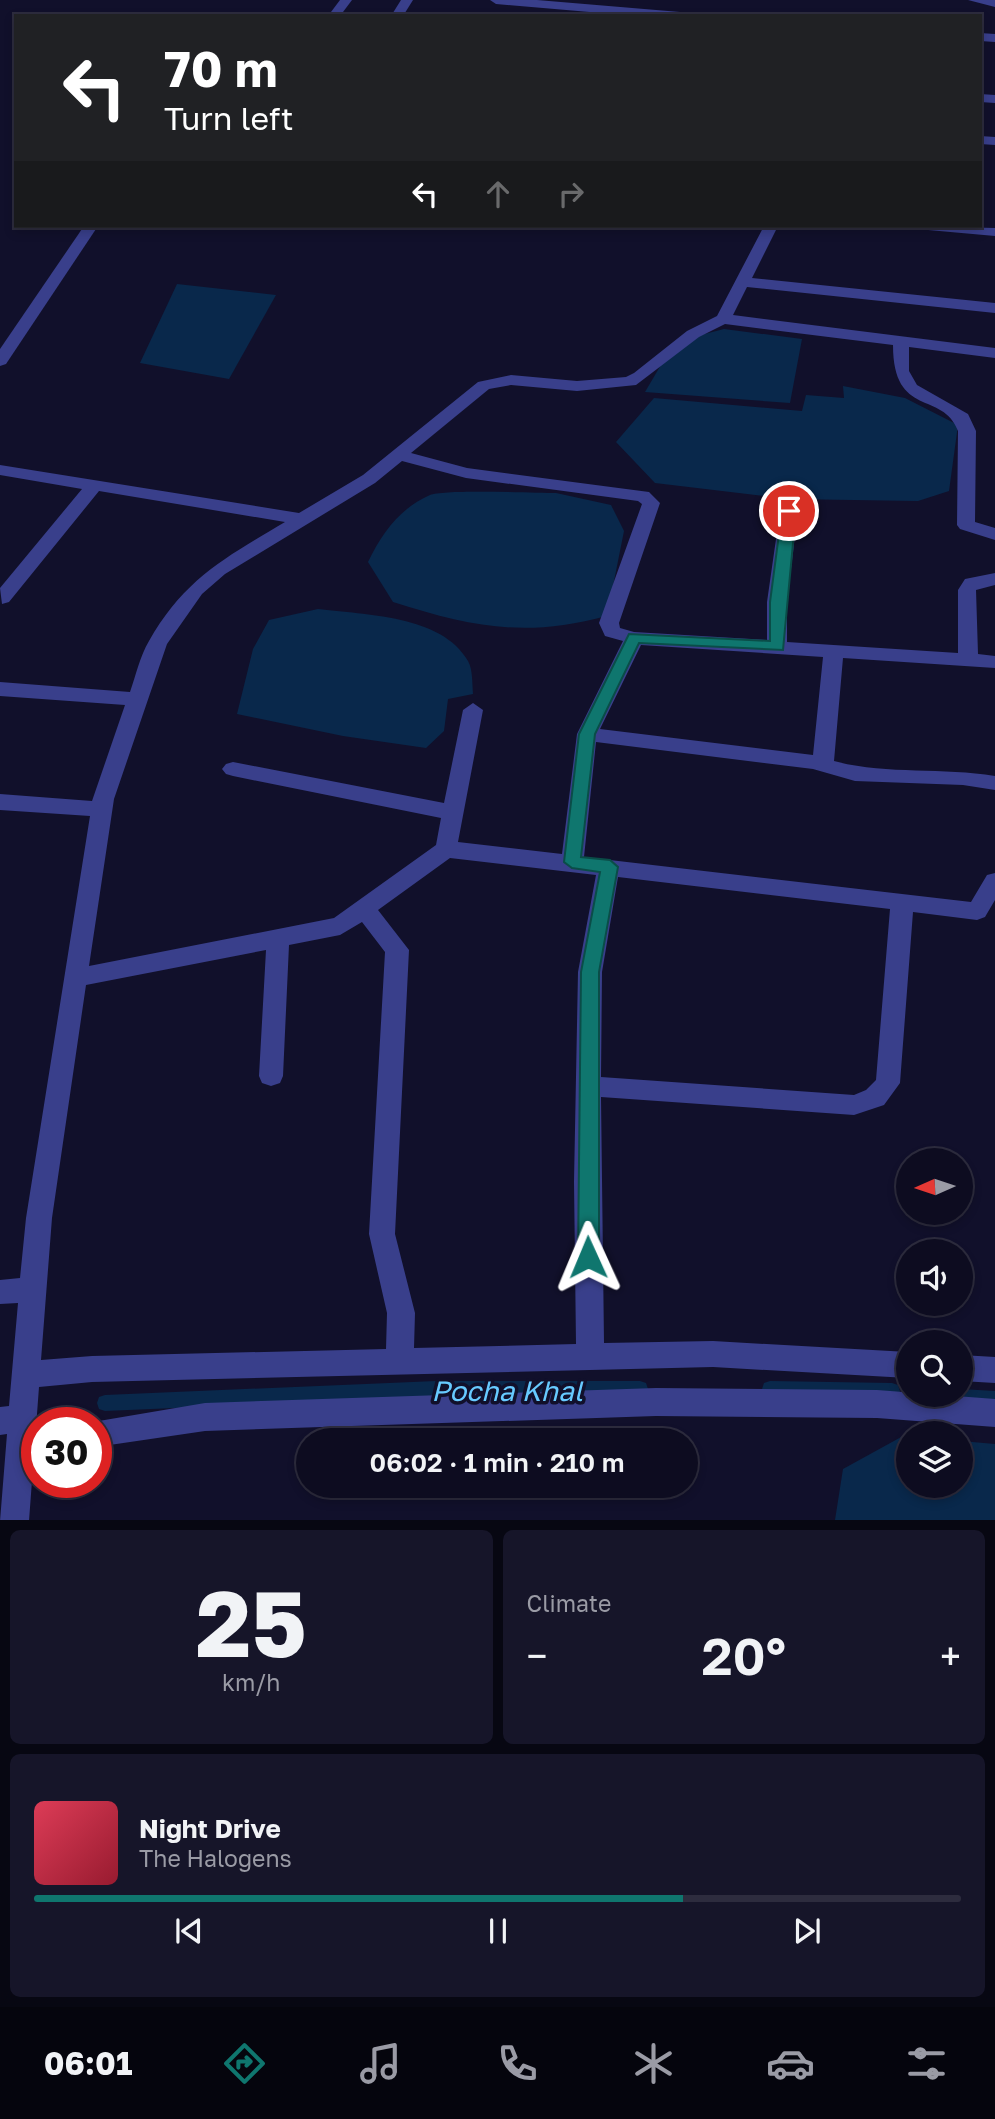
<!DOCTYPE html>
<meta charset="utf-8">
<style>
body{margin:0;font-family:"Golos Text",sans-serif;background:#161529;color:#f1f3f6;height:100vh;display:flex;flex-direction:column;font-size:26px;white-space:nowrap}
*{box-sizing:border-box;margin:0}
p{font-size:23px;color:#9a9ba5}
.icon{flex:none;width:38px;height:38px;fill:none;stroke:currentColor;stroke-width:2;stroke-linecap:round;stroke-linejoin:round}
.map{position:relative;height:1520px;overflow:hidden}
.details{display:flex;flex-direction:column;gap:10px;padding:10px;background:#070712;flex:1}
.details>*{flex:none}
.hud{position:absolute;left:14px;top:14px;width:968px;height:214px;border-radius:0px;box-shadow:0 4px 10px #0003,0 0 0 2px #2d2c3e;background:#202124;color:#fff;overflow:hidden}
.needle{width:46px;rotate:267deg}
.tools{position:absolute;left:896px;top:1148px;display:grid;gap:14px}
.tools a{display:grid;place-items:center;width:77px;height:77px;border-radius:50%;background:#0d0c20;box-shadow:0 4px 10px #0003,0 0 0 2px #2d2c3e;font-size:35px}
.speed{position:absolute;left:21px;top:1407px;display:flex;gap:14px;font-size:35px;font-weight:700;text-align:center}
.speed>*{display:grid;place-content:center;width:91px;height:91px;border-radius:50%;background:#0d0c20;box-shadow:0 4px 10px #0003,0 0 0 2px #2d2c3e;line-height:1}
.speed .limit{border:10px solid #d22;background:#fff;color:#111}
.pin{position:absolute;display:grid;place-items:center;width:60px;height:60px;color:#fff;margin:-30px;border:4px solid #fff;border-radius:50%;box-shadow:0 2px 7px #0007}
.me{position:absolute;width:77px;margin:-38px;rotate:359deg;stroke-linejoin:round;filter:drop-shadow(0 0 5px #0008)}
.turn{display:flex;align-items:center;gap:24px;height:147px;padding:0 35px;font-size:32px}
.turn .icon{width:91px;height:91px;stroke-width:2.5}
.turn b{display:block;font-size:49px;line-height:60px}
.lanes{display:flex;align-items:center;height:66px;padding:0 35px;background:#0003;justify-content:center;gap:35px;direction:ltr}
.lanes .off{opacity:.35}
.big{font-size:52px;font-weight:600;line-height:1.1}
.details .card{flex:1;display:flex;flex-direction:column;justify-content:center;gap:10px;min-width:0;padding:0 24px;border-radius:10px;background:#161529}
.details .dial{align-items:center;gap:0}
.dial b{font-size:91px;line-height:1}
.song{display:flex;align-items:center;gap:21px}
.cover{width:84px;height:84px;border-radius:10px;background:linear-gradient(135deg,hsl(350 70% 55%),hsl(350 70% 35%))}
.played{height:7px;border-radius:4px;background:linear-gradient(90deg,#0f766e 70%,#2d2c3e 70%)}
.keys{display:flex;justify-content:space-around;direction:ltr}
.heat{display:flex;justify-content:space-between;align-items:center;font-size:38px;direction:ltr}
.details .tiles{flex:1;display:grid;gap:10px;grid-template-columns:1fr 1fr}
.card:last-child{grid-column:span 2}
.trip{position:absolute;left:296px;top:1428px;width:402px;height:70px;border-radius:35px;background:#0d0c20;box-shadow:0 4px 10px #0003,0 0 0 2px #2d2c3e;font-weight:600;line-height:70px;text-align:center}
.tabs{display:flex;height:112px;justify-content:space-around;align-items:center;background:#05050d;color:#9a9ba5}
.tabs .icon{width:49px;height:49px}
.tabs .on{color:#0f766e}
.tabs b{font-size:32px;color:#f1f3f6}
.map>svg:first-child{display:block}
.water{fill:#09284b}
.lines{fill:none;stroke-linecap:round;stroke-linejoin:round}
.stream{fill:#09284b;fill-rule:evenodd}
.minor{fill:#393f8b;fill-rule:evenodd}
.route{fill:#0f766e;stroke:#0a4d48;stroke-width:2}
.labels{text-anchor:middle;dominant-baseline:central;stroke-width:7;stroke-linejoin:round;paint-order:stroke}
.near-water-label{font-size:28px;font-style:italic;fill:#67caff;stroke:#11102b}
</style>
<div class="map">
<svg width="995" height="1521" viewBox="0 0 995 1521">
<rect width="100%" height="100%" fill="#11102b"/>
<g class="water">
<path d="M177,284l99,11 -47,84 -89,-16z"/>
<path d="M724,329l78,10 -12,64 -145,-11 20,-34 20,-19z"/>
<path d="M843,386l62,12 53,27 -9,66 -31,10 -129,-2 -134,-16 -39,-41 38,-44 148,13 4,-16 38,3z"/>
<path d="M556,493l55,12 13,26 -17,85c-82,22 -135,11 -214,-14l-25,-40c14,-29 32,-54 62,-67 14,-6 104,-2 126,-2z"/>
<path d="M318,609c47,6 124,6 150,52 5,9 4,23 5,33l-25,5 -4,32 -18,17 -83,-12 -106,-22 16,-65 16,-29z"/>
<path d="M903,1436l5,1v49h53v-45l34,3v76h-160l8,-51z"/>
</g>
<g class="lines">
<g class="stream">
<path d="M436,1381h204l6,2 2,6 -2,6 -6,2h-204l-331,14 -6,-2 -2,-6 2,-6 6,-2z"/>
<path d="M770,1381l122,2 6,2 2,6 -2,6 -6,2 -122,-2 -6,-2 -2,-6 2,-6z"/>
<path d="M961,1389l34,2v16l-56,-4 -6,-2 -2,-6h30z"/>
</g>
<g class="minor">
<path d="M340,0h12l-12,16h-12z"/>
<path d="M401,0h12l-10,16h-12z"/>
<path d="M490,0h47l143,12 6,4h-50l-140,-12z"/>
<path d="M968,0h27v7z"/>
<path d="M980,33l15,1v8l-15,-1z"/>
<path d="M980,94l15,1v8l-15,-1z"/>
<path d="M980,136l15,1v8l-15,-1z"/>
<path d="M84,226h14l-92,138 -6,2v-17z"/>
<path d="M764,226h14l-26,52 243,25v10l-248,-26 -14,28 262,33v10l-86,-11v24l8,14 51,29 8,17 -1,91 20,6v12l-35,-11 -3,-4 1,-94c-15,-41 -65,-12 -65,-86l-168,-21 -26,13 -63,48 -59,6 -66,-6 -22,4 -78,64 56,15 182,24 11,11 -41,120 1,5 14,4 133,8v-38l13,-91 9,-5 9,5 -11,91v40l171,11v-63l7,-11 30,-6v12l-19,5 2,64 17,2v12l-152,-10 -9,103c51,14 108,6 161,15v14l-32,-5 -108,-4 -42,-12 -217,-27 -12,115 387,45 16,-27 8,-2v27l-10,17 -8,3 -64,-8 -13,171 -16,22 -30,10 -253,-18 3,246 109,-2 195,11v26l-195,-11 -621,15 -53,5 -10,134h-29l7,-87 -7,1v-28l9,-1 9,-103 -18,1v-24l20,-2 6,-60 64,-402 -90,-6v-16l92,7 33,-96 -125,-9v-14l130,10c6,-17 10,-36 19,-51 35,-62 77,-84 136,-119l-186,-31 -90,111 -7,2 -2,-16 82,-99 -82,-14v-10l299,48 64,-38 115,-93 33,-7 66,6 49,-4 8,-4 53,-42 30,-15zM402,461l64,17 172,23 4,3 -43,119 6,13 18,5 -46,93 -15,120 -104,-12 25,-132 -10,-7 -10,7 -19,93 -211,-41 -7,2 -4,5 4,5 7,2 208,42 -5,27 -102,73 -245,48 25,-167 53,-155 35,-50 23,-20 150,-91zM641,645l182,12 -10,98 -213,-26zM450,858l146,17 -18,97 -4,210 2,162 -162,4 1,-35 -20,-79 14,-284 -31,-40zM618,877l272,32 -14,171 -10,10 -12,5 -253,-18 1,-105zM362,922l23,30 -16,282 18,79 -1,36 -294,7 -51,4 11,-142 34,-233 180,-35 -7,126 3,7 9,3 9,-3 3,-7 6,-131 51,-10z"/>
<path d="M921,226l74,2v8l-67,-6z"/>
<path d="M961,1355l34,2v26l-34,-2z"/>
<path d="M656,1388l221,2 118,9v28l-118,-9 -221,-2 -451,15 -109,16v-24h-9l118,-20z"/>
</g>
</g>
<path class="route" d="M789,507l7,4 -13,139 -144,-7 -44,91 -14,123 29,3 8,7 -19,105v285l-3,7 -8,3 -7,-3 -3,-7 3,-285 19,-100 -28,-4 -8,-6 15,-128 50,-100 141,7v-39l12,-91z"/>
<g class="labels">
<g class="near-water-label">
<text x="507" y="1390">Pocha Khal</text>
</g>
</g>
</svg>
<div class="tools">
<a><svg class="needle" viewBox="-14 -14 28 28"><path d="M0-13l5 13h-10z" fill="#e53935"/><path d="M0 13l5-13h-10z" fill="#9a9ba5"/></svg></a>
<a><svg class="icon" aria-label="sound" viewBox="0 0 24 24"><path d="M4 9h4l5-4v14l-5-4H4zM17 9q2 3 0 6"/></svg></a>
<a><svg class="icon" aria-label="search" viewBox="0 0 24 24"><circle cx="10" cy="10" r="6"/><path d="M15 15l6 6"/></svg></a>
<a><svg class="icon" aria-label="layers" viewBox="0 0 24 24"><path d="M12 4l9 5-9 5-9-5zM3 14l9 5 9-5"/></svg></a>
</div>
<div class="speed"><div class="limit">30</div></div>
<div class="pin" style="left:789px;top:511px;background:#d93025"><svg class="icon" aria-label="arrive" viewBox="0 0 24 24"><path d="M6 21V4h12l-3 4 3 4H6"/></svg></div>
<svg class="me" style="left:588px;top:1257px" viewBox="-20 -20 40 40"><path d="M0-17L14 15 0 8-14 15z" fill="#0f766e" stroke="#fff" stroke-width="4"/></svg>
<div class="trip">06:02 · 1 min · 210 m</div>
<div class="hud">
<div class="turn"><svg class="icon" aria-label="left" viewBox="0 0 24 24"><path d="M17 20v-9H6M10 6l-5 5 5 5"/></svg><div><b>70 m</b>Turn left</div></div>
<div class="lanes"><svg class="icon" aria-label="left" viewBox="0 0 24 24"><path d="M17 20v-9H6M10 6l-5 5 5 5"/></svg><svg class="icon off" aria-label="ahead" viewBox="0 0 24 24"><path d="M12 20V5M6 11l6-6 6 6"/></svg><svg class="icon off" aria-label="right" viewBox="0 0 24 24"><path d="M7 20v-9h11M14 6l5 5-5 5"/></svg></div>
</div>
</div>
<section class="details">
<div class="tiles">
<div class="card dial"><b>25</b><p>km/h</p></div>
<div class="card"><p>Climate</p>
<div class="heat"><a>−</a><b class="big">20°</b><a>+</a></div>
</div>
<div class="card">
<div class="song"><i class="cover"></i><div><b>Night Drive</b><p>The Halogens</p></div></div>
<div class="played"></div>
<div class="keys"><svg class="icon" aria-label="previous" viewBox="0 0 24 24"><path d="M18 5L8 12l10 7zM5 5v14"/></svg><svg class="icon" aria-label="pause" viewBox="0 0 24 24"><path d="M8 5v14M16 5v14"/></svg><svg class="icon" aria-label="next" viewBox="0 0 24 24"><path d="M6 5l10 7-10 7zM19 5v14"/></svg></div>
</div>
</div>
</section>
<nav class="tabs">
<b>06:01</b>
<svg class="icon on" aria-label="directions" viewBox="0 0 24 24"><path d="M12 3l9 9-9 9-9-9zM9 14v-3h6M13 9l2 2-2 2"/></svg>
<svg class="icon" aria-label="music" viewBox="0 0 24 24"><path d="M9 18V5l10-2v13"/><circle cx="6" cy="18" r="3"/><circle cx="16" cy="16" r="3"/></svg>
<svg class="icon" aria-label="phone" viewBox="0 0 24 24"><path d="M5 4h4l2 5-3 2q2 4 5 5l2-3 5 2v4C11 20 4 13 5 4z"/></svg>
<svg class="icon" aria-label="climate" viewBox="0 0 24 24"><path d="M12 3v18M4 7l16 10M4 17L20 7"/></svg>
<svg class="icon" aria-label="car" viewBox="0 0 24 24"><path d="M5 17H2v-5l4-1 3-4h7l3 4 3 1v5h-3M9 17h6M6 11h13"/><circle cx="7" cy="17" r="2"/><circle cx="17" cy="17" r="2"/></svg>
<svg class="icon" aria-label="filters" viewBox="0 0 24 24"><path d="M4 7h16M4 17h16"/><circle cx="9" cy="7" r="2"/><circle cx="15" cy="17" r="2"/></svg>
</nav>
